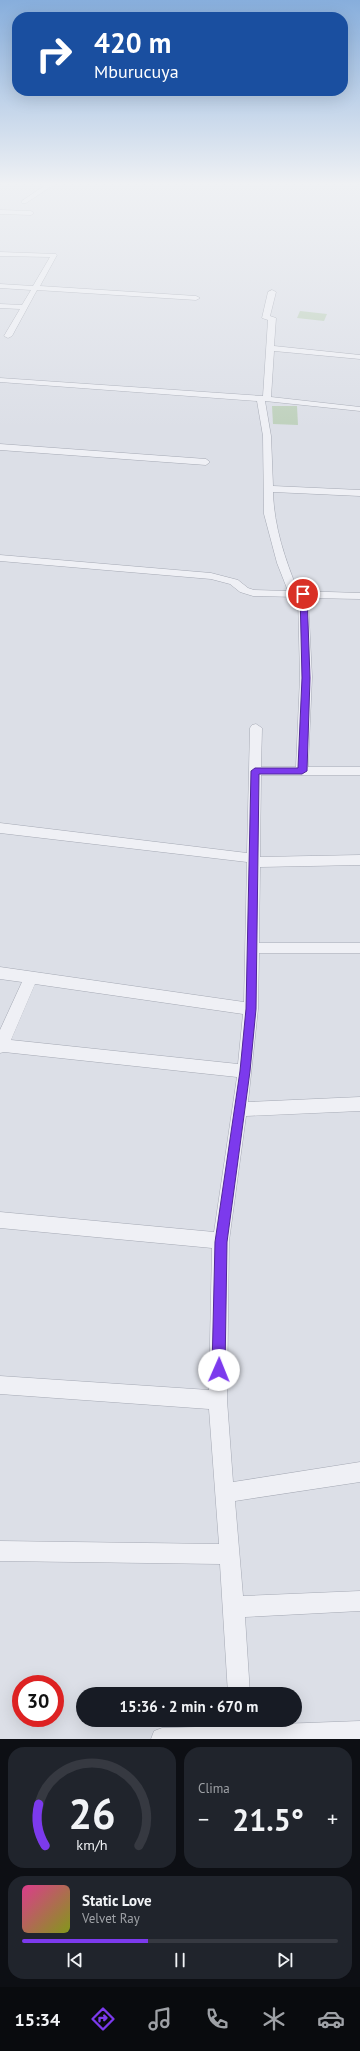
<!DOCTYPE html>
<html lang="es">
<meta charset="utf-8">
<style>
body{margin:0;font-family:"PT Sans",sans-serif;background:#20242c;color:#f1f3f6;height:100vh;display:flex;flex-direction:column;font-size:15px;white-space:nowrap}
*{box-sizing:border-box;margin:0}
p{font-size:13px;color:#9ea1a6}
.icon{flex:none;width:22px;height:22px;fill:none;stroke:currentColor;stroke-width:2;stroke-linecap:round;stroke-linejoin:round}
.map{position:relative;height:1739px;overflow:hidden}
.panel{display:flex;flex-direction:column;gap:8px;padding:8px;background:#0d0f14;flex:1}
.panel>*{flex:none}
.banner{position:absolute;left:12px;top:12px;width:336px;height:84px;border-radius:16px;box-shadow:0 4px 16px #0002;background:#1a4fa0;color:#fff;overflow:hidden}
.speed{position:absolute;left:12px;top:1675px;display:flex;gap:8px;font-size:20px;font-weight:700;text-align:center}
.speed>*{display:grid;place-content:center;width:52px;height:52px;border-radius:50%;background:#171b24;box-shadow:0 4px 16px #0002;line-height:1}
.speed .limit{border:6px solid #d22;background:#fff;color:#111}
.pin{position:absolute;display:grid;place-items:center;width:34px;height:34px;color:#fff;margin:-17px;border:2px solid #fff;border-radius:50%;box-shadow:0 1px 4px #0007}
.me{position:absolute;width:44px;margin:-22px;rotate:1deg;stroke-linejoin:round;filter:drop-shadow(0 0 3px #0008)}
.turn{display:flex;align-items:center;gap:14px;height:84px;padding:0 16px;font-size:18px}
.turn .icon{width:52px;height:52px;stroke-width:2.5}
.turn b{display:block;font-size:28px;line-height:34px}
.big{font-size:30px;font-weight:700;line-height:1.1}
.panel .widget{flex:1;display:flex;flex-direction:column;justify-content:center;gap:6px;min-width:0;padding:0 14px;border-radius:16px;background:#20242c}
.panel .dial{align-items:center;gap:0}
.dial svg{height:104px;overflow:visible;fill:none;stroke:#363941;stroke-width:7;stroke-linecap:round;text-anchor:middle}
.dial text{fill:#f1f3f6;stroke:none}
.song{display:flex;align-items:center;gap:12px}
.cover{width:48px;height:48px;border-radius:6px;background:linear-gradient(135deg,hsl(330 70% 55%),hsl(70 70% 35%))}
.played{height:4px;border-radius:2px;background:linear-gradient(90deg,#7c3aed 40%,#363941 40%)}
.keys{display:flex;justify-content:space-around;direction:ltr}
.heat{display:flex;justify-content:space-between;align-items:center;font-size:22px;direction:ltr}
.panel .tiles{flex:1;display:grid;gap:8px;grid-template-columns:1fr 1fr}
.widget:last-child{grid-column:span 2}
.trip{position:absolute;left:76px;top:1687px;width:226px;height:40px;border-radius:20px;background:#171b24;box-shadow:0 4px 16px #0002;font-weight:700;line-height:40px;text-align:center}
.menu{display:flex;height:64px;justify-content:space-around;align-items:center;background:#090b0e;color:#9ea1a6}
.menu .icon{width:28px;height:28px}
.menu .on{color:#7c3aed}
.menu b{font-size:18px;color:#f1f3f6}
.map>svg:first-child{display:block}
.green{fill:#bfd1bd}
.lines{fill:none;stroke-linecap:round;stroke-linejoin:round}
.minor-casing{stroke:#a5a9b4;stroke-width:1}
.minor{fill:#eff0f5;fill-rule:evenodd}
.route{fill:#7c3aed;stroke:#51269a}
</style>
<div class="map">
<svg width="360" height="1739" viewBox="0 0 360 1739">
<rect width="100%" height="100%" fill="#dcdfe7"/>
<g class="green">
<path d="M300,311l27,3 -3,7 -27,-3z"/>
<path d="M272,406h25l1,19 -25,-1z"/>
</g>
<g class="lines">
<g class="minor-casing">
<g id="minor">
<path d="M47,184h8l-29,19h-4v-2z"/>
<path d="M0,210l31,1 3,2 -3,2 -31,-1z"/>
<path d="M0,252l56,2 1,1 -17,31 156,10 4,2 -4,2 -159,-10 -25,46 -4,2 -4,-2 16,-27 -20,-1v-4l22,1 9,-15 -31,-2v-4l33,2 17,-29 -50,-1z"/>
<path d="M272,290l4,2 -6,24 6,2 -2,28 86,9v4l-86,-8 -3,46 89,10v4l-95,-10 6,35 2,50 87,4v6l-87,-4c1,35 12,67 25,99l62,2v6l-52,-1 4,79 -4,90h52v8h-99l-1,82 100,-2v10l-100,2 -1,76h101v10h-101l-1,56 -10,93 112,-5v14l-114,5 -17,125 -2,159 6,82 127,-20v20l-125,19 8,95 117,-5v20l-115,6 5,77h-22l-8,-130 -220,-3v-20l219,3 -10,-135 -209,-15v-18l209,14 3,-142 -212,-20v-16l214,20 23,-155 -233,-25 -4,1v-23l22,-48 -22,-3v-12l244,35 3,-140 -247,-29v-10l247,30 3,-125 2,-3 4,-1 6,4 -1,39h35l4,-90 -2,-80 -45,-1 -13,-4 -10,-8 -19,-5 -211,-18v-6l211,18 27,7 10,8 6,2 34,1 -11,-28 -13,-49 -1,-78 -6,-35 -257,-19v-4l263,18 5,-76 -6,-2 6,-26zM35,984l208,30 -5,50 -227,-24z"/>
<path d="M0,444l206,15 4,3 -4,3 -206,-15z"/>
<path d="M229,1720h22v5l109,-4v18h-209l3,-8 8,-3 67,-2z"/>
</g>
</g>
<use href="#minor" class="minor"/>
</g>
<linearGradient id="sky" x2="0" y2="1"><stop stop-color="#87aedc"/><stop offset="0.43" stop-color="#eff1f4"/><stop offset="1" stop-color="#eff1f4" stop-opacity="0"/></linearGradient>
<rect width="360" height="428" fill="url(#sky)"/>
<path class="route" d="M300,592l7,2 3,84 -3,93 -5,3h-43l-3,235 -6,62 -23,171 -2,128 -2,5 -4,2 -5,-2 -2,-5 3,-128 25,-171 6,-62 5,-238 4,-3h43l4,-90z"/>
</svg>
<div class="speed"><div class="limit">30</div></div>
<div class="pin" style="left:303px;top:594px;background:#d93025"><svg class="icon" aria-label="arrive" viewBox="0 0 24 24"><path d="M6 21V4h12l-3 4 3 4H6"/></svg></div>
<svg class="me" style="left:219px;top:1370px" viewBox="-20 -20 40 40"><circle r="19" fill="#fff"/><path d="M0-13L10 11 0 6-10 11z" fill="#7c3aed"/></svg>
<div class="trip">15:36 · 2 min · 670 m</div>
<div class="banner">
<div class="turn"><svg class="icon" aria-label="right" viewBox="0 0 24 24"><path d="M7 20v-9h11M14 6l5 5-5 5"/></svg><div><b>420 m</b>Mburucuya</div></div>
</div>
</div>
<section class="panel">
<div class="tiles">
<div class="widget dial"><svg viewBox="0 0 100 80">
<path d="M14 69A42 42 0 1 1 86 69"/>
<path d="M14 69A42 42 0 0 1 9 37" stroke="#7c3aed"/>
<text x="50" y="56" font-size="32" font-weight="700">26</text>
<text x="50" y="72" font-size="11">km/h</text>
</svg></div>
<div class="widget"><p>Clima</p>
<div class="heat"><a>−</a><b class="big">21.5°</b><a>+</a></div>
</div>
<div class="widget">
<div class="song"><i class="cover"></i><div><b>Static Love</b><p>Velvet Ray</p></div></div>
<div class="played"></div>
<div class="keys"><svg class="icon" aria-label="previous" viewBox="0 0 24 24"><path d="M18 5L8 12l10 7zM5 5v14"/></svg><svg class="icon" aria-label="pause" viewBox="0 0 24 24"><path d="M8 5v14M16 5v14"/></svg><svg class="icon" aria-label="next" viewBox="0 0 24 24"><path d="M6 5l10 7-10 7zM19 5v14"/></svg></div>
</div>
</div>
</section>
<nav class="menu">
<b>15:34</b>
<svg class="icon on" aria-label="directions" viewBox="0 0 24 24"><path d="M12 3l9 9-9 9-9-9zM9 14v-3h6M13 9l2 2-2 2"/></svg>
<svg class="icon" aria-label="music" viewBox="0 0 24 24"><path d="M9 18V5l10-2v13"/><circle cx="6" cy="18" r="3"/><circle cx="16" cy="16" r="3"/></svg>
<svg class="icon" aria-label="phone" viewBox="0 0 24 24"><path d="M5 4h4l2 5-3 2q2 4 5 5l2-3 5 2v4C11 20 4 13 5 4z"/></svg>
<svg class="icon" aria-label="climate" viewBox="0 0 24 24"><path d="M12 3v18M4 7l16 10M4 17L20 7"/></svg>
<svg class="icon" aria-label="car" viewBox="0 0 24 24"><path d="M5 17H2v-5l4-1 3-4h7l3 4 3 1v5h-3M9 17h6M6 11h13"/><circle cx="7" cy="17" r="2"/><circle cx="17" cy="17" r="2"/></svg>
</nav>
